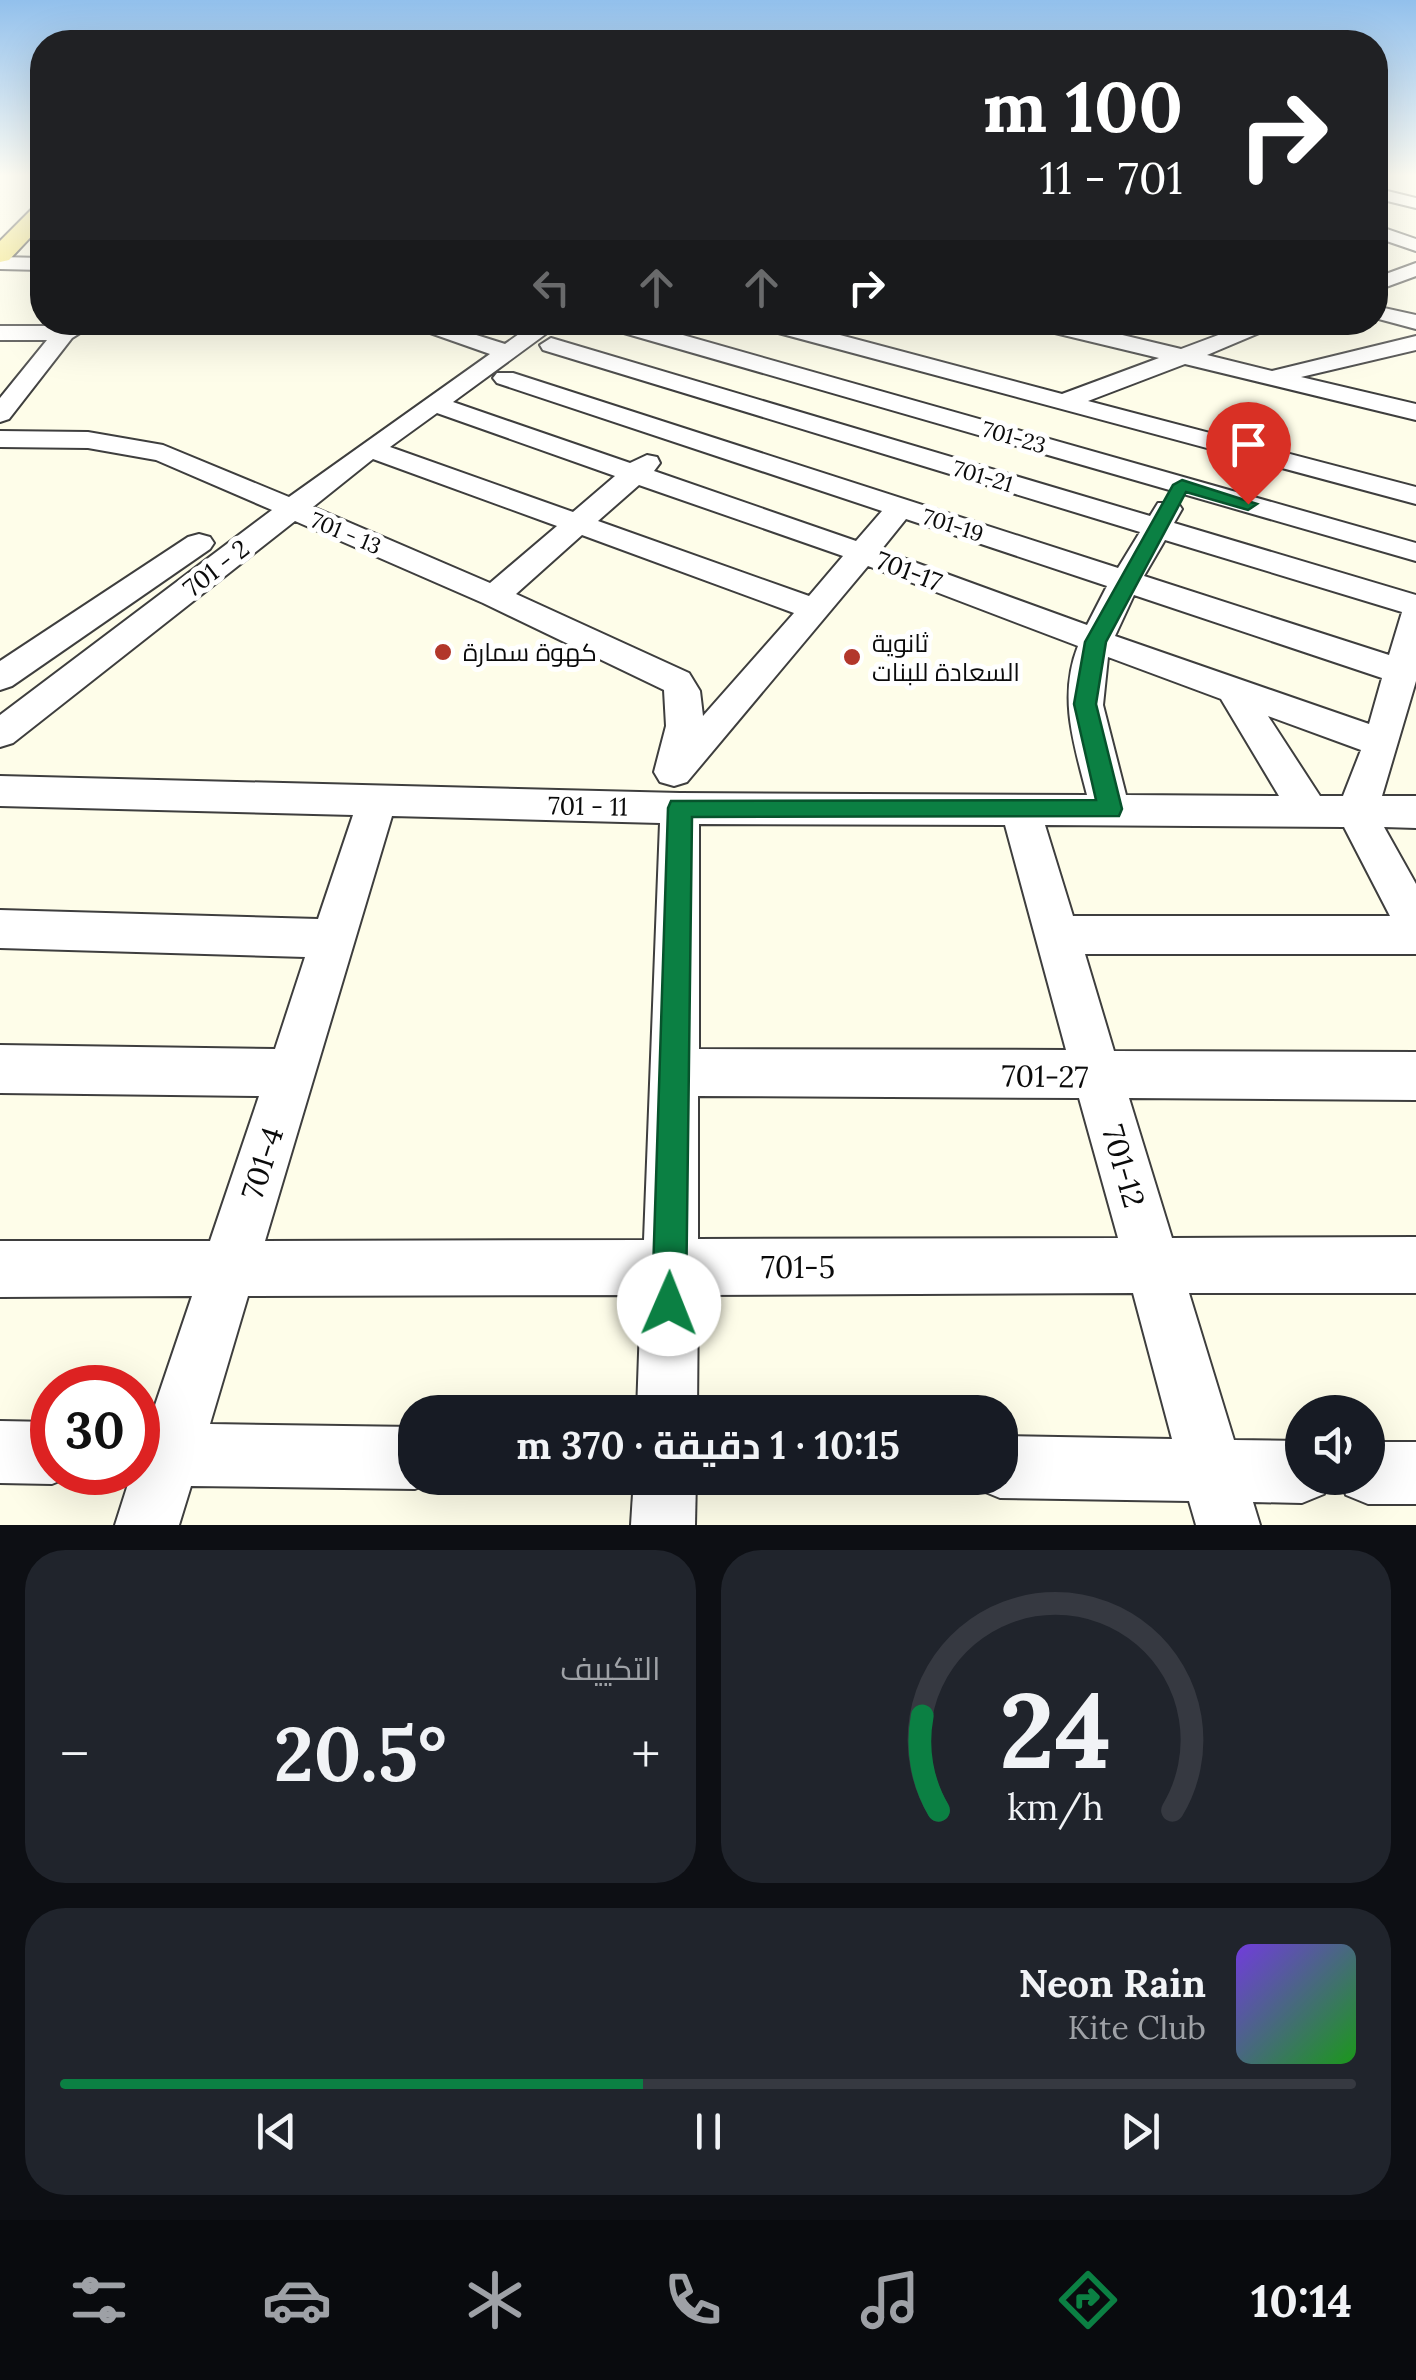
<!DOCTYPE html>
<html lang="ar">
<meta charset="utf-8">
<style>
body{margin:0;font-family:Lora,Cairo,serif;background:#20242c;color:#f1f3f6;direction:rtl;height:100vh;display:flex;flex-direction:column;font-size:38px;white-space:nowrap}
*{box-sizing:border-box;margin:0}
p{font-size:32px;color:#9ea1a6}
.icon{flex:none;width:55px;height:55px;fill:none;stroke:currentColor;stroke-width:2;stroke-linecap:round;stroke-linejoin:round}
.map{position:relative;height:1525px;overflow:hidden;direction:ltr}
.side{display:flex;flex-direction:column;gap:25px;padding:25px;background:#0d0f14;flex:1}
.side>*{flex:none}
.top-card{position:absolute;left:30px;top:30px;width:1358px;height:305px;border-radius:40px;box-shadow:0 10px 40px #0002;direction:rtl;background:#202124;color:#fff;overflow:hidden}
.buttons{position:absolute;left:1285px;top:1395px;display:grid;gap:20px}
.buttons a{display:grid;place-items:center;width:100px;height:100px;border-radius:50%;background:#171b24;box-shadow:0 10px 40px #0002;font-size:50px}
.speed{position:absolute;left:30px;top:1365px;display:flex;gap:20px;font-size:50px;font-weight:700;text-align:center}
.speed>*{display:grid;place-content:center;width:130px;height:130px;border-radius:50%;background:#171b24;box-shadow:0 10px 40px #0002;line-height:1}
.speed .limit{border:15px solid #d22;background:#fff;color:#111}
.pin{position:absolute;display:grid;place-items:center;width:85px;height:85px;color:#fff;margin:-102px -42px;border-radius:50% 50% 50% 0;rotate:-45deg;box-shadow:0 0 10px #0007}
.pin .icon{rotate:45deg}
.me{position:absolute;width:110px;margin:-55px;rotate:1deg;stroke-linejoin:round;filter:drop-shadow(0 0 8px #0008)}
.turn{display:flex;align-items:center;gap:35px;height:210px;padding:0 40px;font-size:45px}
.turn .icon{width:130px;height:130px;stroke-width:2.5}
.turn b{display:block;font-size:70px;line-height:85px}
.lanes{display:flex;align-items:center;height:95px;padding:0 40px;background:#0003;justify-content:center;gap:50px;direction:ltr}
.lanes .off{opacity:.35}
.big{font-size:75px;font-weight:700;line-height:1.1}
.side .tile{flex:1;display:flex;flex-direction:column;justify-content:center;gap:15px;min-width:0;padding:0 35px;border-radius:40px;background:#20242c}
.side .dial{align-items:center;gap:0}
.dial svg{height:260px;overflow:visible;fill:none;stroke:#363941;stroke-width:7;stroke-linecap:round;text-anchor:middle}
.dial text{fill:#f1f3f6;stroke:none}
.song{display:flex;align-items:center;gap:30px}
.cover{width:120px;height:120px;border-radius:15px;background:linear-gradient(135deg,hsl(260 70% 55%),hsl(120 70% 35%))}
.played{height:10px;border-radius:5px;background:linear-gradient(90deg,#0b8043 45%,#363941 45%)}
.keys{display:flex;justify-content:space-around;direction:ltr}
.heat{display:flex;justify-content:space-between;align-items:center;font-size:55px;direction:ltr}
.side .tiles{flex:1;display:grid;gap:25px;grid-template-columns:1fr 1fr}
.tile:last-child{grid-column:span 2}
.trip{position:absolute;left:398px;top:1395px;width:620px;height:100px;border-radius:40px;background:#171b24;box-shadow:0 10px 40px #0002;font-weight:700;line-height:100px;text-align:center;direction:rtl}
.dock{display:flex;height:160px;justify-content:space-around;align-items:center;background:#090b0e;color:#9ea1a6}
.dock .icon{width:70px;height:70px}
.dock .current{color:#0b8043}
.dock b{font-size:45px;color:#f1f3f6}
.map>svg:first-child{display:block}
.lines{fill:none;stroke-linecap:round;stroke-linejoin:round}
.minor-casing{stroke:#3e3e3e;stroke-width:4}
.major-casing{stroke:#1c1c1c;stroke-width:4}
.minor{fill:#fff;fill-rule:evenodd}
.major{fill:#f1e166;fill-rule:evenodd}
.route{fill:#0b8043;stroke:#07532c;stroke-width:2.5}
.poi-dot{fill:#b2372b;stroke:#fff;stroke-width:4}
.labels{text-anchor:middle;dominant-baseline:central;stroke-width:10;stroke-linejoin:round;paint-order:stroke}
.far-street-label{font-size:22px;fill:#0b0b0b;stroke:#fff}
.street-label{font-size:25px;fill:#0b0b0b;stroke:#fff}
.poi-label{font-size:25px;fill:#0b0b0b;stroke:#fff;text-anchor:start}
.near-street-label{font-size:30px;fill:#0b0b0b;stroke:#fff}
</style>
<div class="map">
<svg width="1416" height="1525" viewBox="0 0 1416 1525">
<rect width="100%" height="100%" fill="#fefde9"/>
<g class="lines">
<g class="minor-casing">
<g id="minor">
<path d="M1375,188l41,10v10l-41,-10z"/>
<path d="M1375,225l41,14v12l-41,-14z"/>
<path d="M0,257l42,1v12l-42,-1z"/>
<path d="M1416,263v13l-41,15v-13z"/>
<path d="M1375,306l41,9v14l-41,-11z"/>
<path d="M72,322l13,1 3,5 -16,10 -63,81 -9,3v-24l47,-58h-47v-14h61z"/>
<path d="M399,322h36l70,22 31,-22h26l-109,80 177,61 17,-8 10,2 3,6 -6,8 202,70 26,-30 -385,-128 -4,-5 4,-5h16l605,195 22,-36 -597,-182 -3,-5 11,-7 599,178 8,-13h20l4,6 -8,14 242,72v86l-34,115h34v32l-32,-1 32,57v70h-331l29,97 302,1v48l-287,-2 43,140 244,-1v56h-227l45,147 68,1v37h29l-7,16 -22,9 -49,-1 7,23h-64l-7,-24 -189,-3 -22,-9 -5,-11h27v-42l172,3 -39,-146 -435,2 -1,117h-60l4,-117 -393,1 -38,128 205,3v51l22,2 -22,9 -224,-3 -12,39h-64l14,-44 -14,-9h23v-49h11l43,-127 -192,1v-56h210l49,-145 -259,-3v-48l275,4 30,-92 -305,-9v-38l318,9 35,-104 -353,-9v-30l680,17 407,2c-13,-51 -29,-98 -9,-149l-210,-80 -181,216 -13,4 -14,-4 -6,-10 12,-46 -2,-36 -181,-87 -188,-82 -282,222 -13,4v-32l272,-205 -116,-50 -68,-12 -88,-1v-16l88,1 75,13 126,52 201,-143zM437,413l178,63 -42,36 -183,-65zM373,459l184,67 -67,57 -177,-76zM639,485l204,71 -34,40 -211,-75zM906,519l201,67 -20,39 -206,-75zM582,535l212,78 -91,103 -3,-25 -11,-18 -173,-79zM1165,540l237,72 -13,43 -245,-79zM1134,595l248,83 -13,46 -254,-88zM1108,657l113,42 58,97 -153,-1 -23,-90zM1268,716l93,34 -18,46h-23zM392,816l268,7 -16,417 -379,1zM699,824l306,1 61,225 -367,-1zM1045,825l299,2 46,89h-317zM698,1096l381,2 39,140 -420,1z"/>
<path d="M600,322h37l779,221v18l-813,-234z"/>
<path d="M753,322h38l271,72 97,-36 -129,-31 -3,-5h41l113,27 72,-27h32l-78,33 65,16 144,-35v14l-115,27 115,27v16l-231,-56 -97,37 328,86v17l-660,-177z"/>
<path d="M199,534l11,3 4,6 -4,6 -198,137 -12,4v-29l188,-124z"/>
<path d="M0,1421l52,1v50l22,3 -22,9 -52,-1z"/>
<path d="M1368,1442h48v62h-48l-22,-9 -7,-17h29z"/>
<path d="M634,1478h62l-1,47h-64z"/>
</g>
</g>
<g class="major-casing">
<path id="major" d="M42,205v20l-33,35 -9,2v-21l34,-34z"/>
</g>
<use href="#minor" class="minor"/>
<use href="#major" class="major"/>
</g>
<linearGradient id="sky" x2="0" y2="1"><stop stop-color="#92c0ec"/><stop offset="0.45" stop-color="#fffef5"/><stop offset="1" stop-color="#fffef5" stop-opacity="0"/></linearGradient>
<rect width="1416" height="390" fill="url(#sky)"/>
<path class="route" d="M1182,480l75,24 -9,6 -62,-18 -80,150 -10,62 26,105 -3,7 -427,1 -6,487 -5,12 -12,5 -12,-5 -5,-12 16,-496 3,-7 425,-1 -22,-96 11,-62 88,-157z"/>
<g class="poi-dot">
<circle cx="443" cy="652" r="10"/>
<circle cx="852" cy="657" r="10"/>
</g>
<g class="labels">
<g class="far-street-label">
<text transform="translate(1014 437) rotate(16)">701-23</text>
<text transform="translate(983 476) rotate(17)">701-21</text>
<text transform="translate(953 525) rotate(18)">701-19</text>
<text transform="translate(346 533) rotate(23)">701 - 13</text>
</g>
<g class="street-label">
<text transform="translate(216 568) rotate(-38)">701 - 2</text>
<text transform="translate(909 571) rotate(21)">701-17</text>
<text transform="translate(588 806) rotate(1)">701 - 11</text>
</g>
<g class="poi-label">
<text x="872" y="643">ثانوية<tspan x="872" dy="29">السعادة للبنات</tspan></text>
<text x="463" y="652">كهوة سمارة</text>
</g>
<g class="near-street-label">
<text transform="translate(1045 1076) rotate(1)">701-27</text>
<text transform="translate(262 1163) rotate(-72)">701-4</text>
<text transform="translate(1124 1166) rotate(74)">701-12</text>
<text x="798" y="1267">701-5</text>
</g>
</g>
</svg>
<div class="buttons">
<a><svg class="icon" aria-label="sound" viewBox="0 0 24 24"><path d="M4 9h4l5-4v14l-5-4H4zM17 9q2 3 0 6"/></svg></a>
</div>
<div class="speed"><div class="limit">30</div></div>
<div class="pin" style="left:1248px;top:504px;background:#d93025"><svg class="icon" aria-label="arrive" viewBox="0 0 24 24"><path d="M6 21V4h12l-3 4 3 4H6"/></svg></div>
<svg class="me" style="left:669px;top:1304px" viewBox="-20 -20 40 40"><circle r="19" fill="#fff"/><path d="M0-13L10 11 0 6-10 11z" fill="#0b8043"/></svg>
<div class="trip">10:15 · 1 دقيقة · 370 m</div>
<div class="top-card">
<div class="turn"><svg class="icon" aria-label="right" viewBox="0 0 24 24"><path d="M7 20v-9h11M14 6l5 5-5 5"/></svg><div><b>100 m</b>701 - 11</div></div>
<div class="lanes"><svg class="icon off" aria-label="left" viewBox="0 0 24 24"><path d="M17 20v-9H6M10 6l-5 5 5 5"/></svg><svg class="icon off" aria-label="ahead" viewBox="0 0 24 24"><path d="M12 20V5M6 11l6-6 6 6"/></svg><svg class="icon off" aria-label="ahead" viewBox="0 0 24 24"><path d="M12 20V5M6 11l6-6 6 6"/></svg><svg class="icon" aria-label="right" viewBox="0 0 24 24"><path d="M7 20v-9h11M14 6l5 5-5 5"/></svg></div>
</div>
</div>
<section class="side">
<div class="tiles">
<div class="tile dial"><svg viewBox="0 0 100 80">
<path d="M14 69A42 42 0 1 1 86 69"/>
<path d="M14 69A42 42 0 0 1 9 40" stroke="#0b8043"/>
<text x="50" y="56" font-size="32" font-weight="700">24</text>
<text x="50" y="72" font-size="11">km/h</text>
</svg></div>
<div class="tile"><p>التكييف</p>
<div class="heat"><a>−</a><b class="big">20.5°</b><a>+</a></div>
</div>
<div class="tile">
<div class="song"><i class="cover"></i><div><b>Neon Rain</b><p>Kite Club</p></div></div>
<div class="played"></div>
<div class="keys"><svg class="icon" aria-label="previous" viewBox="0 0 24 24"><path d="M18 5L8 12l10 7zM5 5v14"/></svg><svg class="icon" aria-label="pause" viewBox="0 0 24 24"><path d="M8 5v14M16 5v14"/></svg><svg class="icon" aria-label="next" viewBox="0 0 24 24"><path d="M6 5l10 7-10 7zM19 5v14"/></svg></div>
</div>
</div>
</section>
<nav class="dock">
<b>10:14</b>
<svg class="icon current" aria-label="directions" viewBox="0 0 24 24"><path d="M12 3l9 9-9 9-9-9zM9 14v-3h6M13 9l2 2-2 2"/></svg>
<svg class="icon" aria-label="music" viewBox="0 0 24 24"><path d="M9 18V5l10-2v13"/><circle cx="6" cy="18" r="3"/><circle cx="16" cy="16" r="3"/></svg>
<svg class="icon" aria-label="phone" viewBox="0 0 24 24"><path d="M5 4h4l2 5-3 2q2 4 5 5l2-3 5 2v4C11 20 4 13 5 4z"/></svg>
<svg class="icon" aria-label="climate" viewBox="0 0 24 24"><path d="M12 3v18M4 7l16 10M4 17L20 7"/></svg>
<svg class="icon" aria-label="car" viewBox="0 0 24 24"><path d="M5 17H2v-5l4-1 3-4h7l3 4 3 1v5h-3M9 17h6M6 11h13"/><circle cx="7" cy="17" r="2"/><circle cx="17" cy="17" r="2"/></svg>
<svg class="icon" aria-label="filters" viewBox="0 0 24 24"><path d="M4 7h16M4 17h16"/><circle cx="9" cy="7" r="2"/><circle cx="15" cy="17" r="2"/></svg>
</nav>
